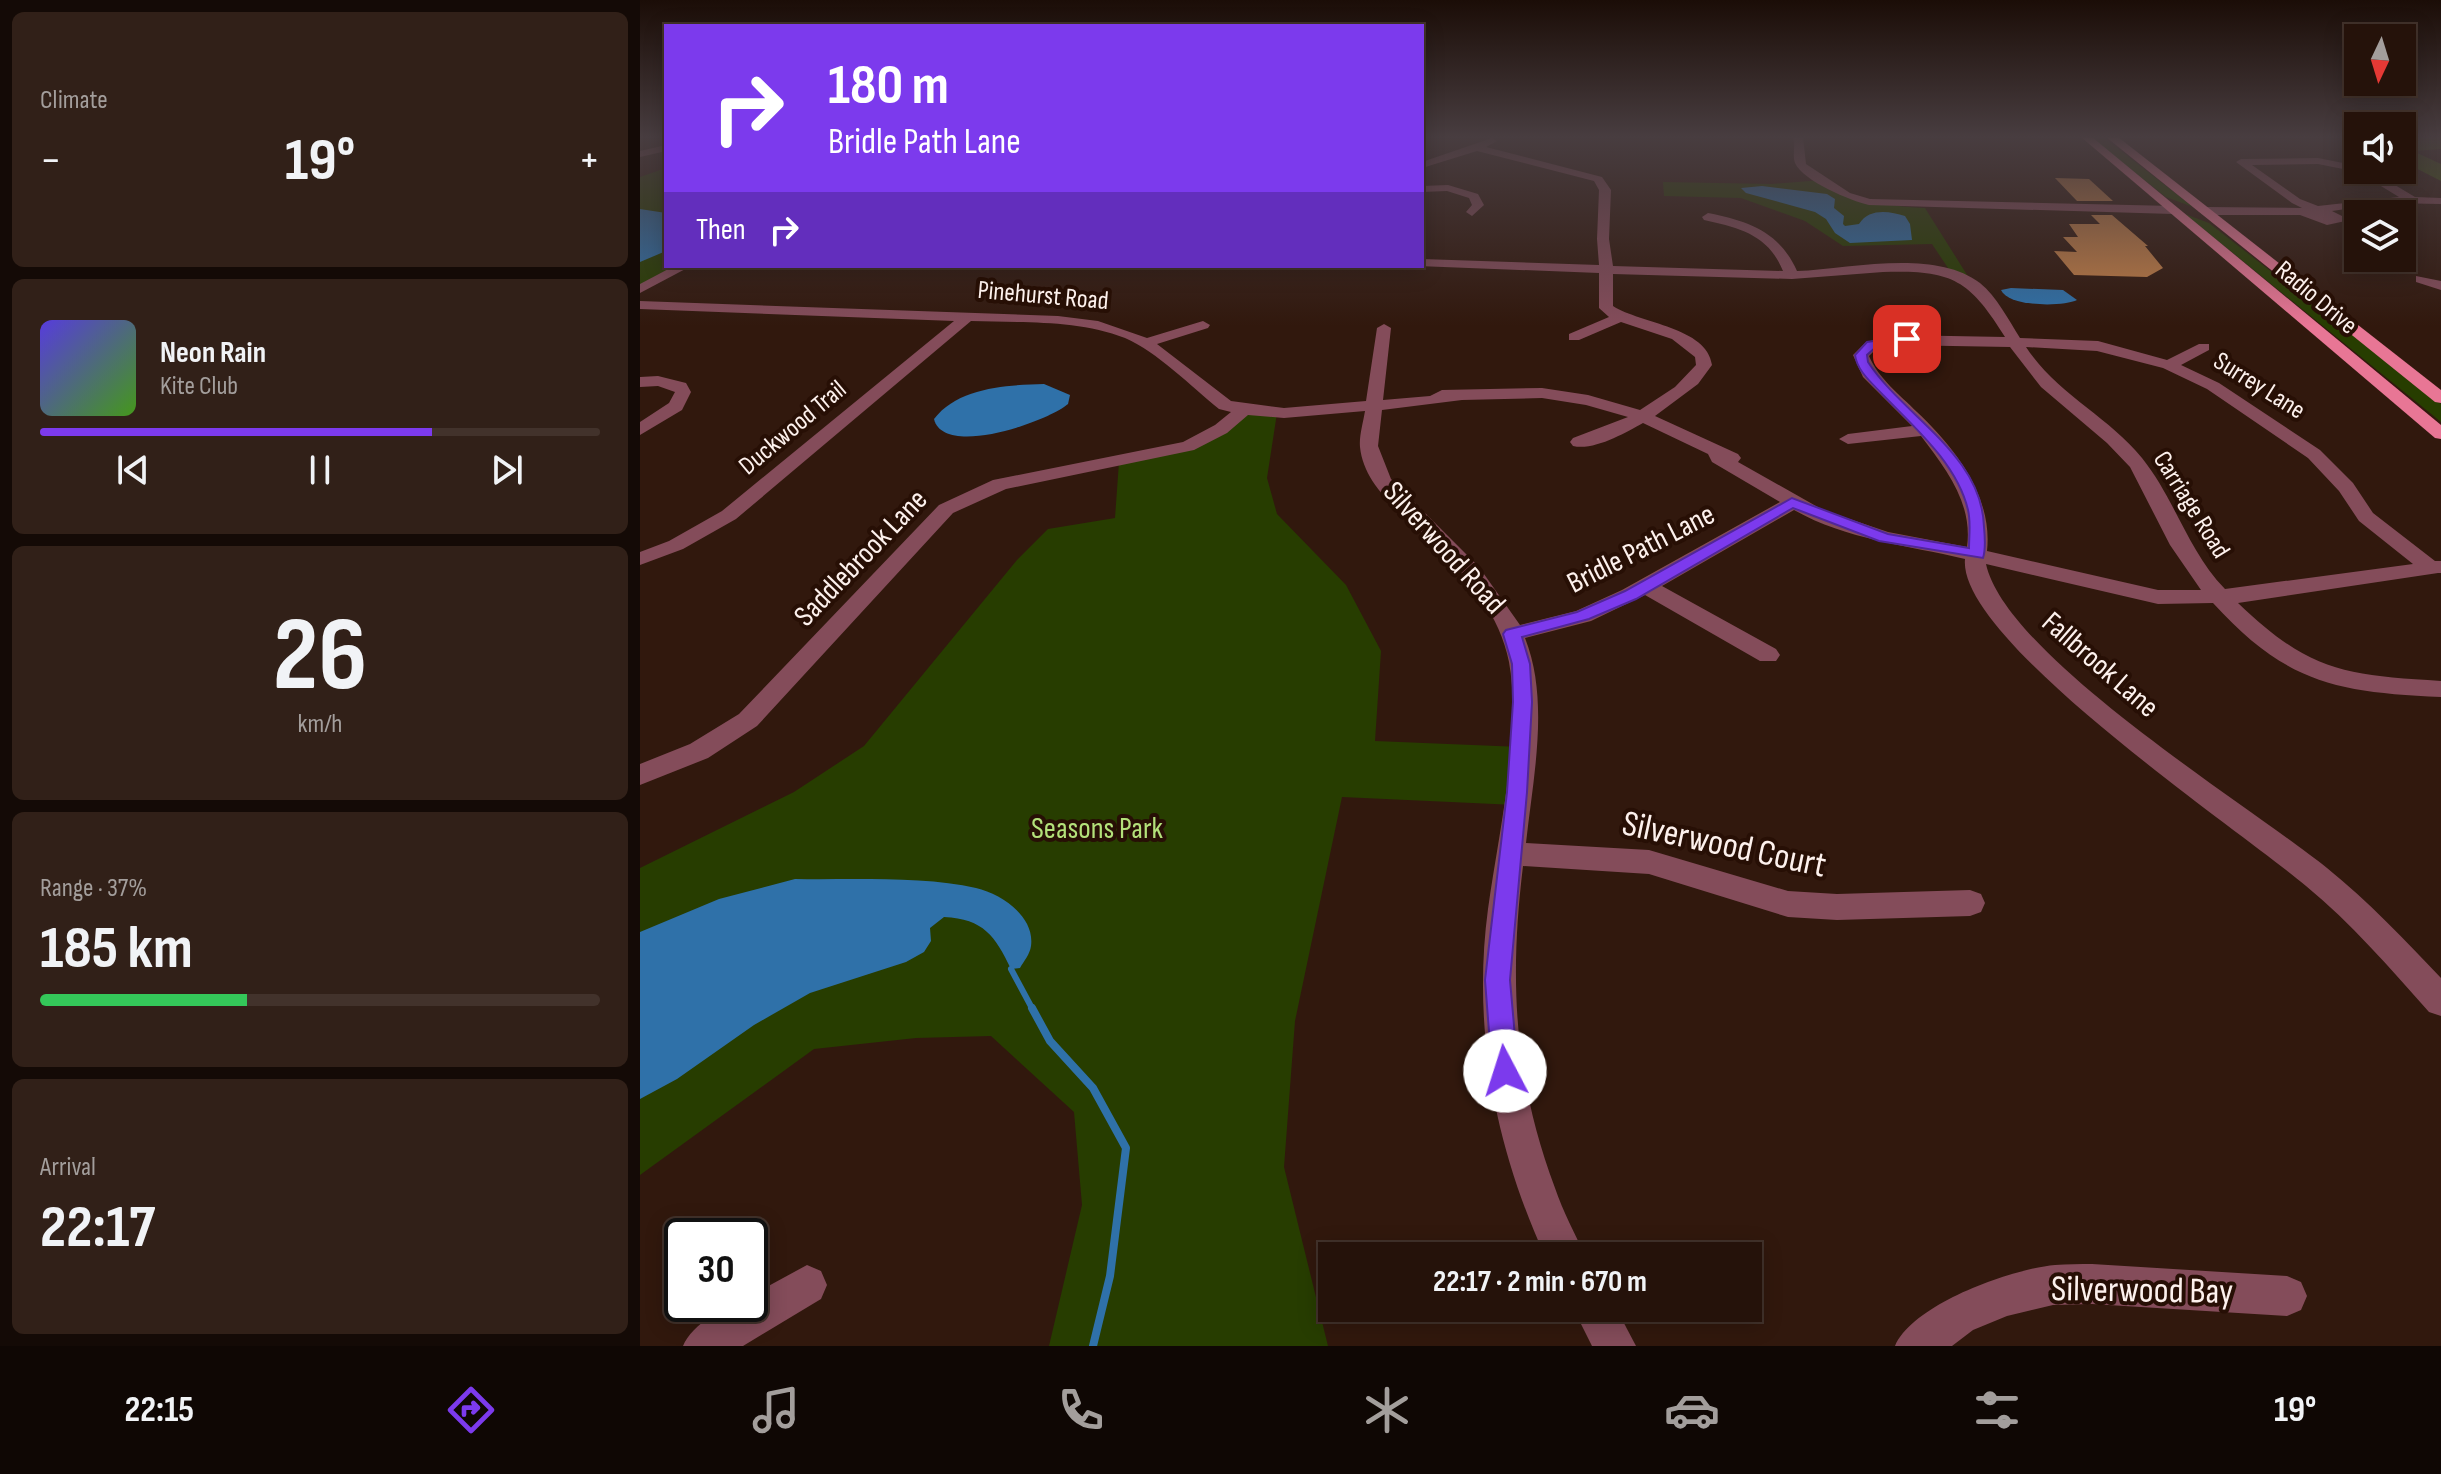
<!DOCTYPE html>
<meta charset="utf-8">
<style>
body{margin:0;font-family:"Sofia Sans Condensed",sans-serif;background:#312018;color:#f1f3f6;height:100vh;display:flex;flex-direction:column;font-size:30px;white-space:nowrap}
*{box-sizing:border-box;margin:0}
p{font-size:26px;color:#a39e9c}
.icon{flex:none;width:44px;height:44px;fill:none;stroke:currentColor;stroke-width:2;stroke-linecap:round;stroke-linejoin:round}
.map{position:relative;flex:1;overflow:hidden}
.side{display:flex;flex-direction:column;gap:12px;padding:12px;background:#140a06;width:640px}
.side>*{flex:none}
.banner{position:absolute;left:24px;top:24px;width:760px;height:244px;border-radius:0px;box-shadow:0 4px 20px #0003,0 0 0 2px #42322b;background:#7c3aed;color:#fff;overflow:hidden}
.needle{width:52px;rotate:184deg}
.tools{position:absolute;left:1704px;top:24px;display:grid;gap:16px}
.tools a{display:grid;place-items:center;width:72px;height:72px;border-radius:0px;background:#25120a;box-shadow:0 4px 20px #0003,0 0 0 2px #42322b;font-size:40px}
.speed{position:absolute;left:24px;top:1218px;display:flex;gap:16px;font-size:40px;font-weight:700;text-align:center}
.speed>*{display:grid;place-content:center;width:104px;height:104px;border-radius:50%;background:#25120a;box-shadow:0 4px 20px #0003,0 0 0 2px #42322b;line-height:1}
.speed .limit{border:4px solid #111;border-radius:12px;background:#fff;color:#111}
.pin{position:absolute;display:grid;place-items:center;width:68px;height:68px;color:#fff;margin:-34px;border-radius:16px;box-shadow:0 4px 12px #0006}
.me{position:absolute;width:88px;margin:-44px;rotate:355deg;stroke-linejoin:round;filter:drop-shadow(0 0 6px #0008)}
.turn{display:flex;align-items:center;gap:28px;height:168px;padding:0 32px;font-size:36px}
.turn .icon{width:104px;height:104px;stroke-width:2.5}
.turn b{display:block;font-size:56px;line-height:68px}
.then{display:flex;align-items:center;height:76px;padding:0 32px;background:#0003;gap:16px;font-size:30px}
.big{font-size:60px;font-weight:700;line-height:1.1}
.side .widget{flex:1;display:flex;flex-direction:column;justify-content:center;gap:12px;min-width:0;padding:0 28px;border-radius:12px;background:#312018}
.side .dial{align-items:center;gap:0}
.dial b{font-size:104px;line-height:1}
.song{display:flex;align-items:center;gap:24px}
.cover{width:96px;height:96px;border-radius:12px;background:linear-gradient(135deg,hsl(250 70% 55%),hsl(100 70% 35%))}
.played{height:8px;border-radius:4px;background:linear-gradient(90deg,#7c3aed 70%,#42322b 70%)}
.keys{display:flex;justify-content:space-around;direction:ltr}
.heat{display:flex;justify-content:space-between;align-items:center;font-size:44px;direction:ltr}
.charge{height:12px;border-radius:6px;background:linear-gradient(90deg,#34c759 37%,#42322b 0)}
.trip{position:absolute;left:678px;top:1242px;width:444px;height:80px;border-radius:0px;background:#25120a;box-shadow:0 4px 20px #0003,0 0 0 2px #42322b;font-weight:700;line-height:80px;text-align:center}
.tab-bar{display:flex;height:128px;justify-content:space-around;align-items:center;background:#0f0704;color:#a39e9c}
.tab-bar .icon{width:56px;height:56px}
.tab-bar .current{color:#7c3aed}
.tab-bar b{font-size:36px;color:#f1f3f6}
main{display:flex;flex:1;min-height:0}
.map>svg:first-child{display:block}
.green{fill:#273d00}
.forest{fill:#3d5b06}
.water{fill:#2f71a9}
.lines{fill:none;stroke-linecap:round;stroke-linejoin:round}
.stream-far1{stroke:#2f71a9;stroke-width:6}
.stream{stroke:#2f71a9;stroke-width:8}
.building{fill:#c07d46}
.minor{fill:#844c5a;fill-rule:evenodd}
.major{fill:#e87695;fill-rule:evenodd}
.route{fill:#7c3aed;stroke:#51269a;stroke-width:2}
.labels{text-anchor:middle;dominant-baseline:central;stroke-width:8;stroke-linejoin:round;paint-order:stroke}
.far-street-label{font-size:26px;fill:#fdf1ed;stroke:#270f05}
.street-label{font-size:30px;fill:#fdf1ed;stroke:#270f05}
.park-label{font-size:30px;fill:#b3e17a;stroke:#270f05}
.near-street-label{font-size:36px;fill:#fdf1ed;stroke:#270f05}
</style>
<main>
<section class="side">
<div class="widget"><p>Climate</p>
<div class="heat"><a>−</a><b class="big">19°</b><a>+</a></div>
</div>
<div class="widget">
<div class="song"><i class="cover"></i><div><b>Neon Rain</b><p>Kite Club</p></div></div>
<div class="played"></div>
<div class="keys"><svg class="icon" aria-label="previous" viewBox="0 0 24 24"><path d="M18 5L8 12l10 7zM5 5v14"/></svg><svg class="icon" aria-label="pause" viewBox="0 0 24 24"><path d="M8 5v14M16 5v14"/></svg><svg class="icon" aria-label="next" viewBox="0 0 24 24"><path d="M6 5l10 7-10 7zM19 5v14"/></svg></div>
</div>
<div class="widget dial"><b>26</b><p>km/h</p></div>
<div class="widget"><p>Range · 37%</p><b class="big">185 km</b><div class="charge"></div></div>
<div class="widget"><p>Arrival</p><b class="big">22:17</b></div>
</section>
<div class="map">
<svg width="1801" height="1346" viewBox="0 0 1801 1346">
<rect width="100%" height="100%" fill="#31180d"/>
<g class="green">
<path d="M1450,137h13l90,70 -27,-10z"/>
<path d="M26,168v98h18l-44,23v-112z"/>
<path d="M1183,180c30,19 66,27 102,28l44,70 -23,-7 2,-3 -16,-24 -89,2 -38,-25 -64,-23 -77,-2 -1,-14 109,2z"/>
<path d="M1545,214l24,9 232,181v18z"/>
<path d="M604,410l33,3 -10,65 10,36 69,71 35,66 -6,90 146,6 -5,58 -174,-8 -47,224 -11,146 44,179h-279l33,-141 -8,-93 -83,-76 -75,2 -102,11 -174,126v-307l154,-76 70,-46 153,-186 31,-31 67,-11 4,-56 42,-8z"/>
</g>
<path class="forest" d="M1762,137h39v12l-28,2 28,13v17l-39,-20z"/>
<g class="water">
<path d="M1122,186l65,8 8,5 -1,9 10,8 -1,8 2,2 14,-2c10,-16 30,-13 46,-8l5,8 2,16 -62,3 -15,-10 -9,-14 -11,-7 -69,-19 -5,-5z"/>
<path d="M0,209l26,4v38l-26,11z"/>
<path d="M1371,288l52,2 14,10c-14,7 -69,7 -76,-10z"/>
<path d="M404,384l26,11 -2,9c-21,18 -125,54 -134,15 24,-32 74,-34 110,-35z"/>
<path d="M155,879c55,1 129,-3 181,9 26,6 59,29 55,58 -1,8 -7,15 -11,22l-9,1c-16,-33 -27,-50 -67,-52l-14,11 1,13 -7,11 -18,10 -96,31 -56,32 -77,54 -37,20v-167l79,-33z"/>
</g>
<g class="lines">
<path class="stream-far1" d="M371,969l22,41"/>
<path class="stream" d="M392,1008l18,33 43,47 33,60 -16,128 -17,70"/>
</g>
<g class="building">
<path d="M1415,178l34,1 24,22h-36z"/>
<path d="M1451,215h21l36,31h-3l18,22 -16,9 -73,-2 -20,-24 23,1 -14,-15h15l-9,-13h31z"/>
</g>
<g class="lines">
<g class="minor">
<path d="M1153,137h10l3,27 44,29 20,6 303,7 6,4 -6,4 -304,-9c-18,-4 -66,-24 -74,-42 -3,-8 1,-17 -2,-26z"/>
<path d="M852,138l5,3 -11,6 116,30 9,13 -2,49 4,27 170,5c-15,-37 -44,-43 -79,-51l-2,-3 6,-4c40,8 71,18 89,58 53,-2 137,-23 183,12 17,14 28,36 40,55l78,3 69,19 32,-16h10v6l-28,15 38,18 101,67 33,33 20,30 62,48h6v12h-3l-200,30c72,69 107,72 203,78v16c-104,-5 -154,-13 -228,-94l-55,1 -172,-40c20,92 261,240 341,304 41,33 78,72 114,110v38l-12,-4c-39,-44 -78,-89 -123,-126 -65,-55 -349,-246 -341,-327 -58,-14 -118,-19 -171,-49l-132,76 114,63 4,6 -4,6h-16l-115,-66 -54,26 -66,17c25,63 8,140 1,205l123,7 139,41 49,3 133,-4 11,4 4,9 -4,9 -11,4 -133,4 -49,-3 -139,-43 -126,-8c-14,116 -9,212 32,322 8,24 20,45 30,68h-40c-50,-109 -73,-228 -57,-347 10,-73 34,-175 21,-247 -9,-47 -40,-83 -73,-116 -27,-27 -72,-57 -76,-99 -1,-11 3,-24 5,-36l-81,7 -36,-3 -21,18 -33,17 -188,39 -53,24 -196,213 -49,32 -68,27v-21l50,-20 49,-30 200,-209 54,-25 190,-38 32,-17 16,-13 -12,-3c-27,-22 -63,-58 -94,-71 -48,-19 -104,-15 -154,-17l-235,198 -53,30 -43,16v-13l29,-11 53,-30 232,-190 -314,-12v-8l418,15 40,5 49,17 56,-17 7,4 -2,3 -51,16 74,57 53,7 82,-7 11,-73 7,-4 7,4 -8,72 47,-4 12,-6 100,-2 46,7 52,15 35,-23 21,-22 -1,-8 -23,-18 -51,-17 -42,18h-10v-6l40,-17 -10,-9v-35l-181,-7h4v-7l177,6 -2,-26 2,-49 -5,-9 -117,-30 -55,17v-6zM1243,272c69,-2 86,7 122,65l-110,-2 -29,7 -13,13 10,22 49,49 -64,8 -9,5 9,5 73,-8c25,33 52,67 46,111l-79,-15 -65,-22 -85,-48 3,-4 -3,-4 -83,-38 43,-32 14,-19c-5,-38 -71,-41 -99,-59v-32l179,5zM1255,345l115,2 31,40 66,56 23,24 40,78 31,45h-43l-171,-39c6,-55 -32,-103 -70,-139 -18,-18 -38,-33 -48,-56l7,-7zM1386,347l71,4 66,17 44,21 101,69 31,33 20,30 54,43 -188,25c-37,-38 -50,-90 -83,-131 -34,-42 -85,-64 -116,-111zM902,398l44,7 42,12 -55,21 -3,4 3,4c21,5 52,-13 70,-23l65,31 4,8 68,40 -158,88 -46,21 -56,14 -41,-58 -88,-88 -13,-33 4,-36 80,-10z"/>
<path d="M26,145v6l-26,6v-6z"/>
<path d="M1678,158l40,8v4h12l45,27 26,1v6l-54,-1 -55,8 18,9 -23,5 -27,-10h-96l-6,-4 6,-4 98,1 -10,-5 -56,-41 5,-3zM1678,164l40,8 41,25 -81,9 -18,-7 -48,-34z"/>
<path d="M808,185l30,9 6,11 -12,11 -6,-4 6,-7 -3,-7 -22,-7 -25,1v-6z"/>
<path d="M34,266h17l-51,27v-9z"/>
<path d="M1776,276l25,5v9l-25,-8z"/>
<path d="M18,376l28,7 5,9 -9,18 -42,25v-13l29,-19 6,-11 -17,-6 -18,1v-10z"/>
<path d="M1452,1264l195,12 14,6 6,14 -6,14 -14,6 -195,-12 -39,1 -46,11 -34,14 -21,16h-57c18,-42 116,-77 160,-81 12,-1 25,-1 37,-1z"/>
<path d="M167,1265l14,6 6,14 -6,14 -78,47h-60c9,-22 43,-42 67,-42v-8z"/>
<path d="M933,1308h43l20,38h-44z"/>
</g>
<g class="major">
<path d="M1441,137h11l349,288v14l-6,-1z"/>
<path d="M1466,137h12l323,253v13l-6,-1z"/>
</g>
</g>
<linearGradient id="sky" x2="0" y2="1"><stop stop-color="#1b0d07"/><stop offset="0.42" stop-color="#483d40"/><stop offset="1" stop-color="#483d40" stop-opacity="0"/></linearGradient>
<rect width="1801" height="326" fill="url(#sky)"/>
<path class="route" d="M1267,336l4,1v5l-36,6 -8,7 1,7c36,55 114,92 116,165 1,10 2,22 -1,31l-104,-17 -86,-33 -157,91 -47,20 -67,18 8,27 2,38 -5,90 -17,188 8,91 -4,9 -9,3 -9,-3 -4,-9 -7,-91 22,-188 6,-90 -1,-38 -9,-30 3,-4 71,-18 48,-21 167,-93 96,36 81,14c0,-12 2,-26 -1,-38 -11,-46 -53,-82 -85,-115 -11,-12 -26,-24 -28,-40l12,-13z"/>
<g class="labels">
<g class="far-street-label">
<text transform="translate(403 296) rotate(5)">Pinehurst Road</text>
<text transform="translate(1676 298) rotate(40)">Radio Drive</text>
<text transform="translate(1619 386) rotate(32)">Surrey Lane</text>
<text transform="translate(153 428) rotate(-40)">Duckwood Trail</text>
<text transform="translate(1551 505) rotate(58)">Carriage Road</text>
</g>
<g class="street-label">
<text transform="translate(804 548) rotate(48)">Silverwood Road</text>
<text transform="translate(1001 549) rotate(-27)">Bridle Path Lane</text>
<text transform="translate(221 558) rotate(-46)">Saddlebrook Lane</text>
<text transform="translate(1460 665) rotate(41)">Fallbrook Lane</text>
</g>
<g class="park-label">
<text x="457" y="829">Seasons Park</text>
</g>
<g class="near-street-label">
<text transform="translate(1084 845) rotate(12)">Silverwood Court</text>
<text transform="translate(1502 1291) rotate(1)">Silverwood Bay</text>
</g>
</g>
</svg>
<div class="tools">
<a><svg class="needle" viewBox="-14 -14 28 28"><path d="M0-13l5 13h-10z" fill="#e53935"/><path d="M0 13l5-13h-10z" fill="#a39e9c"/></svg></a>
<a><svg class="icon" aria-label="sound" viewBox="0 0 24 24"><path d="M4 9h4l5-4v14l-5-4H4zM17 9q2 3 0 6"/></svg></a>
<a><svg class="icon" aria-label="layers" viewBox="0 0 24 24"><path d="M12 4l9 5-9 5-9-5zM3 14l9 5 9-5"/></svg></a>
</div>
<div class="speed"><div class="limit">30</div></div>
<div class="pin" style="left:1267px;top:339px;background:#d93025"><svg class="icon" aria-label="arrive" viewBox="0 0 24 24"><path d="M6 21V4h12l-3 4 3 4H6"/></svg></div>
<svg class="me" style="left:865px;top:1071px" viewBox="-20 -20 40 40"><circle r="19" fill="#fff"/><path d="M0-13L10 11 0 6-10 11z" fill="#7c3aed"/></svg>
<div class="trip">22:17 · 2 min · 670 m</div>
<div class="banner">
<div class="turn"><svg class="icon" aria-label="right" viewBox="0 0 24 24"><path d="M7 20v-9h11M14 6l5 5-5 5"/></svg><div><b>180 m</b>Bridle Path Lane</div></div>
<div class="then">Then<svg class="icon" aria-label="right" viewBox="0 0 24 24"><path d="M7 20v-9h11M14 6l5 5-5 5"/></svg></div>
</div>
</div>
</main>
<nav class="tab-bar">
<b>22:15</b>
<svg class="icon current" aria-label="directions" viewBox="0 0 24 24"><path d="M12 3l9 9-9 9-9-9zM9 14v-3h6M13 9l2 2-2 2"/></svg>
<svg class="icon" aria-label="music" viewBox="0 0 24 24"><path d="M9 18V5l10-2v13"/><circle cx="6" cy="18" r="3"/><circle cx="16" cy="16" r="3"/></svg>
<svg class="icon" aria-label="phone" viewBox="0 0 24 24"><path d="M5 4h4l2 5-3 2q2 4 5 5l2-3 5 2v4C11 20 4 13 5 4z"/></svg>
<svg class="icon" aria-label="climate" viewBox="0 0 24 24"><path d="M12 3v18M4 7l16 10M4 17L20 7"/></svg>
<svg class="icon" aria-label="car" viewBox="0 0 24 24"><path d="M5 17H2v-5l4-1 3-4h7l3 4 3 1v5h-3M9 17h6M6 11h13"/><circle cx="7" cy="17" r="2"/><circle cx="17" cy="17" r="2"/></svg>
<svg class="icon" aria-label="filters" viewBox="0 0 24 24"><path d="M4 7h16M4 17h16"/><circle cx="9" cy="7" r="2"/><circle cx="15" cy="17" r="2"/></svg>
<b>19°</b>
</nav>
